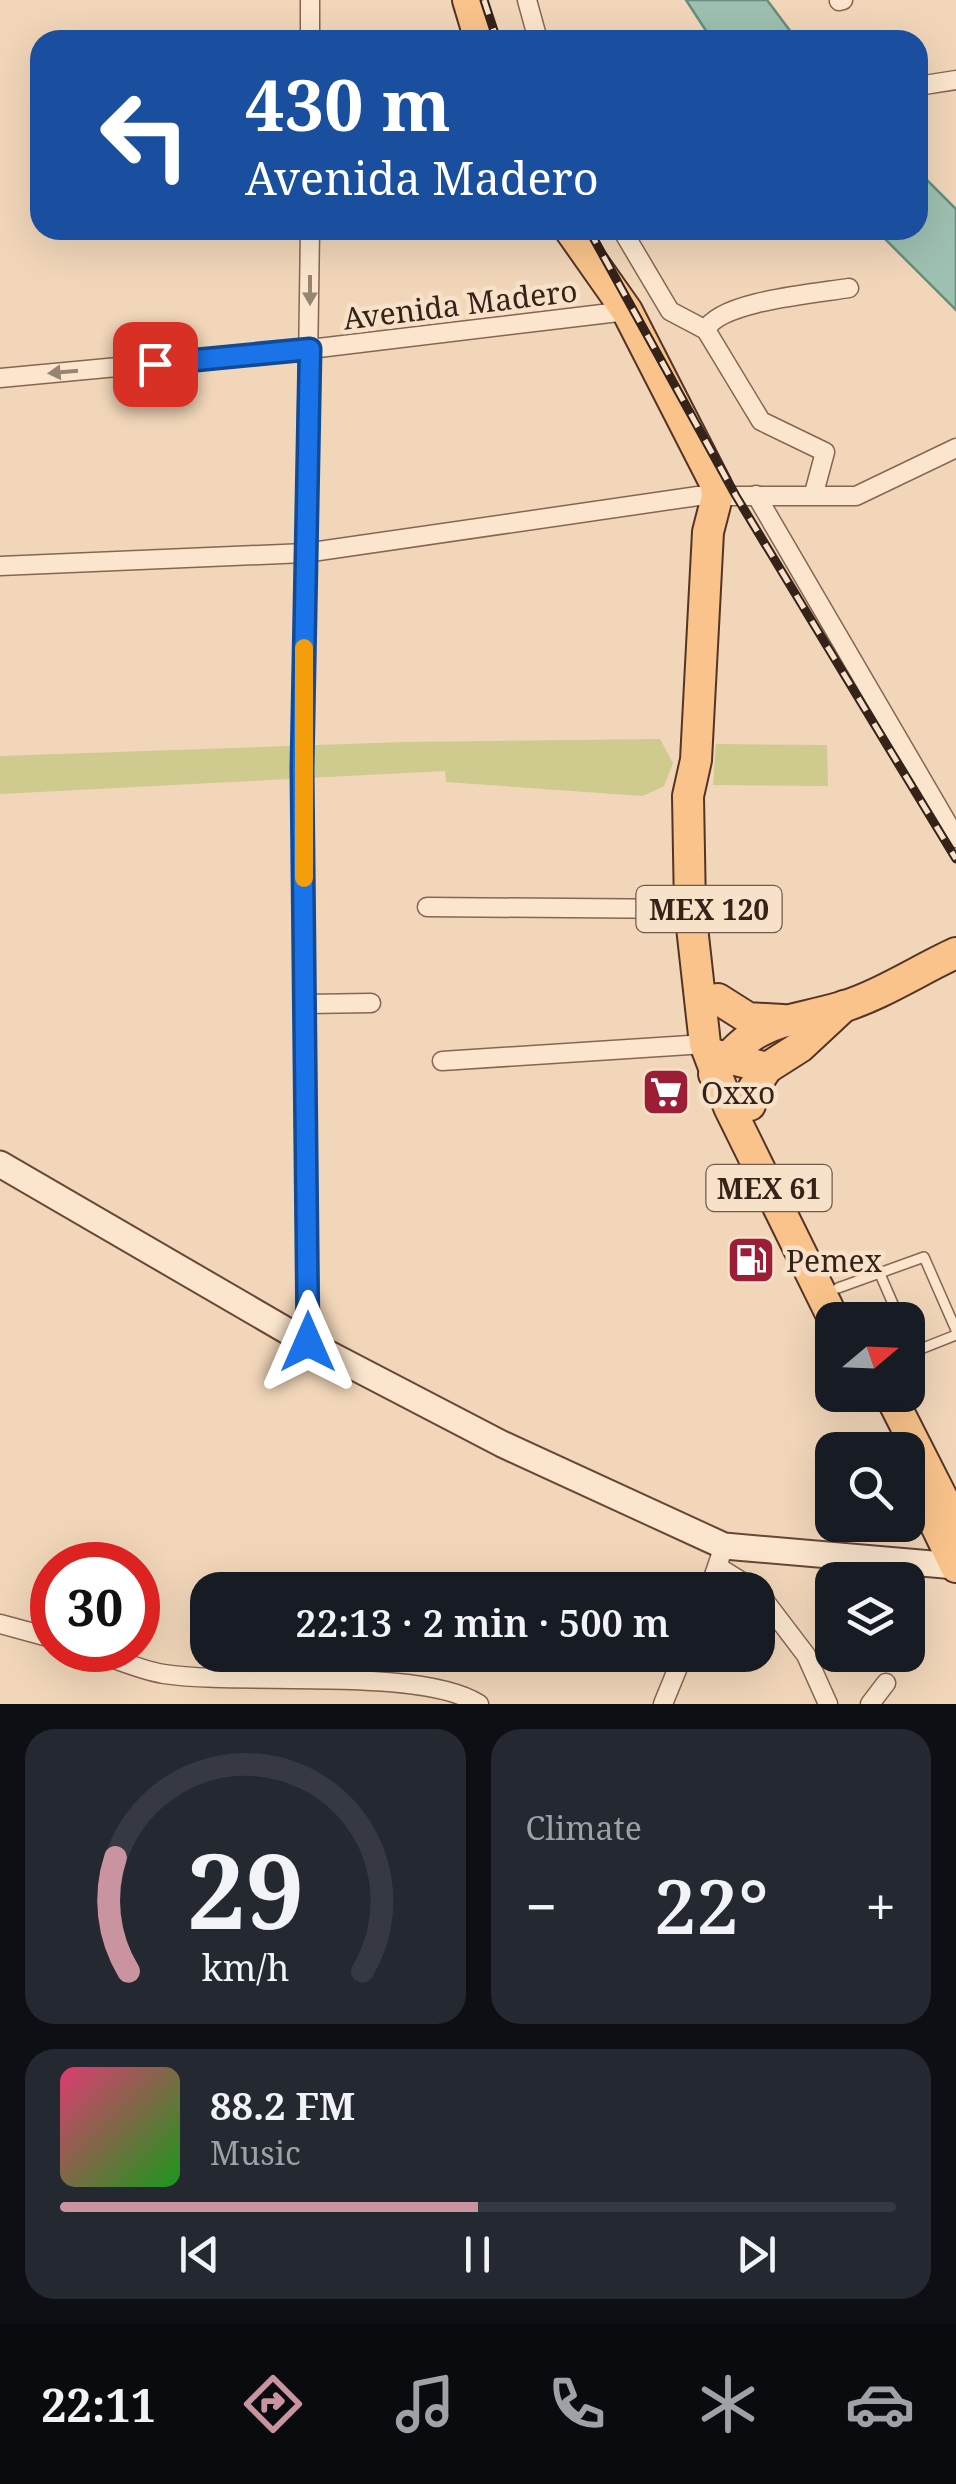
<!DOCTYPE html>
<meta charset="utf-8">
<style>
body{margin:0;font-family:"Noto Serif",serif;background:#242831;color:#f1f3f6;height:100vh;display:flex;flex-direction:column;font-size:38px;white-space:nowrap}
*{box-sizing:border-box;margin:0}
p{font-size:32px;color:#9ea1a6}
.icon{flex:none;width:55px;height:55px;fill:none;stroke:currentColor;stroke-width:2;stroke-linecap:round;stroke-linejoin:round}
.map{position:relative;height:1704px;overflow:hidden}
.details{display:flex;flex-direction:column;gap:25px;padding:25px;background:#0d0f14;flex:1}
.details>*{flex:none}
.hud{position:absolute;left:30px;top:30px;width:898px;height:210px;border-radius:30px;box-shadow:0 10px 40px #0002;background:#1a4fa0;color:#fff;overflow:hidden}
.needle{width:65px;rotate:71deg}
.controls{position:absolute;left:815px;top:1302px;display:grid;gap:20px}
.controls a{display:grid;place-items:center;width:110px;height:110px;border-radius:20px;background:#171b24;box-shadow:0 10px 40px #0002;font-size:50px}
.speed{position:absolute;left:30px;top:1542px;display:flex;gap:20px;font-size:50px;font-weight:700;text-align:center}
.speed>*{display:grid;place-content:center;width:130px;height:130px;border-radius:50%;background:#171b24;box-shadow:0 10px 40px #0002;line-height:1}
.speed .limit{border:15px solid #d22;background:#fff;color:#111}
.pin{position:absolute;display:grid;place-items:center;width:85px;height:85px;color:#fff;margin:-42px;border-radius:20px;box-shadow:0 5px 15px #0006}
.me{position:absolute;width:110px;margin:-55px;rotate:0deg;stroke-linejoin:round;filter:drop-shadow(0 0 8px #0008)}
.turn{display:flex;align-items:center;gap:35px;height:210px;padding:0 50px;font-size:45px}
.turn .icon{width:130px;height:130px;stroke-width:2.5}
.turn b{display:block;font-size:70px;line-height:85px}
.big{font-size:75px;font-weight:600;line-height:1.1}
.details .tile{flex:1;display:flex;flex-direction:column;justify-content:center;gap:15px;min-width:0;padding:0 35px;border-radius:30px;background:#242831}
.details .dial{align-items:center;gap:0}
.dial svg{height:260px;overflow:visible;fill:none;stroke:#363941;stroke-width:7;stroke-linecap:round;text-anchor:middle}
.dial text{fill:#f1f3f6;stroke:none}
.song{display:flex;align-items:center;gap:30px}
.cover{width:120px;height:120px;border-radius:15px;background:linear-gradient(135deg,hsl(340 70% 55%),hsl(120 70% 35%))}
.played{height:10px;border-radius:5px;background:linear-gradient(90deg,#ca93a0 50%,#363941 50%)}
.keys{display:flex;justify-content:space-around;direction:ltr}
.heat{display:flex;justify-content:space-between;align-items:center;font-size:55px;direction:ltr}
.details .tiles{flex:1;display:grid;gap:25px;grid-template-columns:1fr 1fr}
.tile:last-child{grid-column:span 2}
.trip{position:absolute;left:190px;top:1572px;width:585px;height:100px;border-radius:30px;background:#171b24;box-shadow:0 10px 40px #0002;font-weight:600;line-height:100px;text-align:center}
.tabs{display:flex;height:160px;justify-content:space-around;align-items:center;background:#090b0e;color:#9ea1a6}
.tabs .icon{width:70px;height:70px}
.tabs .on{color:#ca93a0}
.tabs b{font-size:45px;color:#f1f3f6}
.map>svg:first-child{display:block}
.green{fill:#cfca8d}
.water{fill:#9ec0b0;stroke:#668e7c;stroke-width:2.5}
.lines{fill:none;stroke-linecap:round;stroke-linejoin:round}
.lane-casing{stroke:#886553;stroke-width:12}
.street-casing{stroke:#886553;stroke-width:21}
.secondary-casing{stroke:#694636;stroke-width:29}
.primary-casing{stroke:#553428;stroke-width:34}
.lane{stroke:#fbe5cc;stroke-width:9}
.street{stroke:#fbe5cc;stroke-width:18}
.secondary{stroke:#fbe5cc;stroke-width:25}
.primary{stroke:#f9c38b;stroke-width:30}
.rail-casing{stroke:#352219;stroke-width:9}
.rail{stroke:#f8e1c9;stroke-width:5;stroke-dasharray:15;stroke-linecap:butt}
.oneway{fill:#988472}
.route-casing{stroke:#114b97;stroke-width:25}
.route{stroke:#1a73e8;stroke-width:18}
.slow{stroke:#f59e0b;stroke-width:18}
.labels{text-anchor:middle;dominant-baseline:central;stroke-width:9;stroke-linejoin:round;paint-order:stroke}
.shield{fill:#f8e1c9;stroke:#705b4e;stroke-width:2.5}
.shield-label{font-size:28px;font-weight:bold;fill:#352219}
.street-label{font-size:30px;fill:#352219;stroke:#f8e1c9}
.poi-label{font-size:30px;fill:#352219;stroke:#f8e1c9;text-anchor:start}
</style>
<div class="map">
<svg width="956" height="1704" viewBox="0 0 956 1704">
<rect width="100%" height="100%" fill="#f1d6b9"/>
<g class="green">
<path d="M660,739l13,24 -9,23 -21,10 -197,-14 -1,-11 -445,23v-38l404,-14z"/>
<path d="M716,744l111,1 1,41 -115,-1z"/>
</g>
<g class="water">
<path d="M686,0h81l30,40h-85z"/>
<path d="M918,171l38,38v101l-80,-80h42z"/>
</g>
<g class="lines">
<g class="lane-casing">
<g id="lane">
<path d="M880,1274l20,46"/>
<path d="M838,1288l86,-31 32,73"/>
<path d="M908,1336l6,16"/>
<path d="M908,1354l48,-19"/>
</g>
</g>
<g class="street-casing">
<g id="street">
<path d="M527,0l11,40"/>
<path d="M839,1l4,-1"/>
<path d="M310,40v-40"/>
<path d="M918,86l38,-6"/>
<path d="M622,230l48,81 36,19 55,91 64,31 -11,41"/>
<path d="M706,330c13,-29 113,-37 143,-42"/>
<path d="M0,378l310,-29 317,-38"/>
<path d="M756,495l200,343"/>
<path d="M0,566l305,-13 393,-57h158l100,-48"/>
<path d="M427,907l263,2"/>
<path d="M306,1004l65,-1"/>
<path d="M442,1061l263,-17"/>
<path d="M308,1343l-6,-574 8,-539"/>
<path d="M718,1567l37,23"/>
<path d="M709,1590l15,-44"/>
<path d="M758,1592l48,63 22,49"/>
<path d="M0,1624l52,14"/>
<path d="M90,1650c23,8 49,20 74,24 76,12 256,-8 315,30"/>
<path d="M663,1704l20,-49"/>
<path d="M870,1704l16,-21"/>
</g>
</g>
<g class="secondary-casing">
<path id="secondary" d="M0,1164l308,179 194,101 222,102 232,20"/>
</g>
<g class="primary-casing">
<g id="primary">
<path d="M468,0l12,40"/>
<path d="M570,230l57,81 89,174 1,12 -9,35 -12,228 -8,36 2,113 15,135 24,63 105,213"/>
<path d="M718,999l30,19 35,2"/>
<path d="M712,1054l55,14 33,-21 44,-41"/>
<path d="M714,1074c44,-57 66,-49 128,-67 39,-12 77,-37 114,-54"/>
<path d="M750,1105l3,-16 14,-21"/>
<path d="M890,1395l66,130"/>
<path d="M927,1507l29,60"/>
</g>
</g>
<use href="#lane" class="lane"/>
<use href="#street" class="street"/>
<use href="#secondary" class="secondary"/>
<use href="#primary" class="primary"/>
<g class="rail-casing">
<g id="rail">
<path d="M484,0l13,40"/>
<path d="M589,230l147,266 220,363"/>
</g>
</g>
<use href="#rail" class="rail"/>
</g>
<defs><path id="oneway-solid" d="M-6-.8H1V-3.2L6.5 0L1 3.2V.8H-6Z" transform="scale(2.5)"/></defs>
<g class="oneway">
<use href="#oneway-solid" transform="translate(310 290) rotate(90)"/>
<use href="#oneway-solid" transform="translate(63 372) rotate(175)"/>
</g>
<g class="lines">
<g class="route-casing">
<path id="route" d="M155,364l155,-15 -8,420 6,573"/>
</g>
<use href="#route" class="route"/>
<path class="slow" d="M304,878v-230"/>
</g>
<defs>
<g id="supermarket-square" transform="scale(2.5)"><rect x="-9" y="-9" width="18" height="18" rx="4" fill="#9b1e36" stroke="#f8e1c9"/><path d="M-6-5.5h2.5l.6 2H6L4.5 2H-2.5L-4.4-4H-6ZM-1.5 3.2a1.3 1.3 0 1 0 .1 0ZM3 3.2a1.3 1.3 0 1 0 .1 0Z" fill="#fff"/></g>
<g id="fuel-square" transform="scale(2.5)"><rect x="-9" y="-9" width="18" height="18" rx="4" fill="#9b1e36" stroke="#f8e1c9"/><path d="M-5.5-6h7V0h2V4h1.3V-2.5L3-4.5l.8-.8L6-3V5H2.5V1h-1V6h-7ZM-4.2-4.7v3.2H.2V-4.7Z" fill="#fff"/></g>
</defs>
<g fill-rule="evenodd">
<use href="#supermarket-square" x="666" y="1092"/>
<use href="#fuel-square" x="751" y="1260"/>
</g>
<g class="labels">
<g class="shield">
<rect x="636.5" y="886" width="145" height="46" rx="8"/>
<rect x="706.5" y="1165" width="125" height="46" rx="8"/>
</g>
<g class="shield-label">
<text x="709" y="909">MEX 120</text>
<text x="769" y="1188">MEX 61</text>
</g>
<g class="street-label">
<text transform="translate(460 304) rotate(-7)">Avenida Madero</text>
</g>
<g class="poi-label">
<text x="701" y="1092">Oxxo</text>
<text x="786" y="1260">Pemex</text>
</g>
</g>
</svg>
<div class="controls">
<a><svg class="needle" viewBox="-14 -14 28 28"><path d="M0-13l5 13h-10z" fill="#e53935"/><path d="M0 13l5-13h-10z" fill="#9ea1a6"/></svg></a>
<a><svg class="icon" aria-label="search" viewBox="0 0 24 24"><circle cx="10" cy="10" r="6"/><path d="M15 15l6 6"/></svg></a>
<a><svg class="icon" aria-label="layers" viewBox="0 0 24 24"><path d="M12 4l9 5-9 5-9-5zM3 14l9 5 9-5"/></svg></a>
</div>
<div class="speed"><div class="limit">30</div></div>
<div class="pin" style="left:155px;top:364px;background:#d93025"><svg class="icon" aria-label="arrive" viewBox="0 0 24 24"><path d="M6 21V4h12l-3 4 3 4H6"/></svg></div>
<svg class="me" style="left:308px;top:1342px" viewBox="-20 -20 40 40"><path d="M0-17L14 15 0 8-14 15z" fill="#1a73e8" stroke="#fff" stroke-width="4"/></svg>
<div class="trip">22:13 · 2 min · 500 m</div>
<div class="hud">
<div class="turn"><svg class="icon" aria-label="left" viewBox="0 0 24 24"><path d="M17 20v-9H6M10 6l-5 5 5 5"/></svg><div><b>430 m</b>Avenida Madero</div></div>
</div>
</div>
<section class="details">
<div class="tiles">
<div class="tile dial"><svg viewBox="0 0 100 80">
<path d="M14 69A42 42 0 1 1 86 69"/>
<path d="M14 69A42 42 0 0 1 10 34" stroke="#ca93a0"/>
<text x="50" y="56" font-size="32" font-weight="700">29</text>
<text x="50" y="72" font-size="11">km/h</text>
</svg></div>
<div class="tile"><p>Climate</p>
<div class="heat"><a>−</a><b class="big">22°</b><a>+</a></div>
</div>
<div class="tile">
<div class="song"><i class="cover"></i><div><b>88.2 FM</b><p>Music</p></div></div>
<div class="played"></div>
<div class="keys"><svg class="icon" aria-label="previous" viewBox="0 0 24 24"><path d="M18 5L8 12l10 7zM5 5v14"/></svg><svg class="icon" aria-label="pause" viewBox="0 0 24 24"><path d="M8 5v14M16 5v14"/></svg><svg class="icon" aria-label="next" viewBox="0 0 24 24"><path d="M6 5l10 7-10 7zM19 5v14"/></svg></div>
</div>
</div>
</section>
<nav class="tabs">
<b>22:11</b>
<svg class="icon on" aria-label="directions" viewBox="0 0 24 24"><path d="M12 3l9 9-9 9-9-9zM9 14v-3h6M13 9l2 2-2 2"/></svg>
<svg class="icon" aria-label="music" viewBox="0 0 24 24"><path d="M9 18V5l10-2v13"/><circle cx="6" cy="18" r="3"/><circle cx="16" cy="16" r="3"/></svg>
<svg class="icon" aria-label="phone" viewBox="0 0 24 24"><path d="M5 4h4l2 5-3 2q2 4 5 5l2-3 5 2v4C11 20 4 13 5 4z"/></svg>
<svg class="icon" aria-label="climate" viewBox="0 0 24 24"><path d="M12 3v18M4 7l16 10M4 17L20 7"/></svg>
<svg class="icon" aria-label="car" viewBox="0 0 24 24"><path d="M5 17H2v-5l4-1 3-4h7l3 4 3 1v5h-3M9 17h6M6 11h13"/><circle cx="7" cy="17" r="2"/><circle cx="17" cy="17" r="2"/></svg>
</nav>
